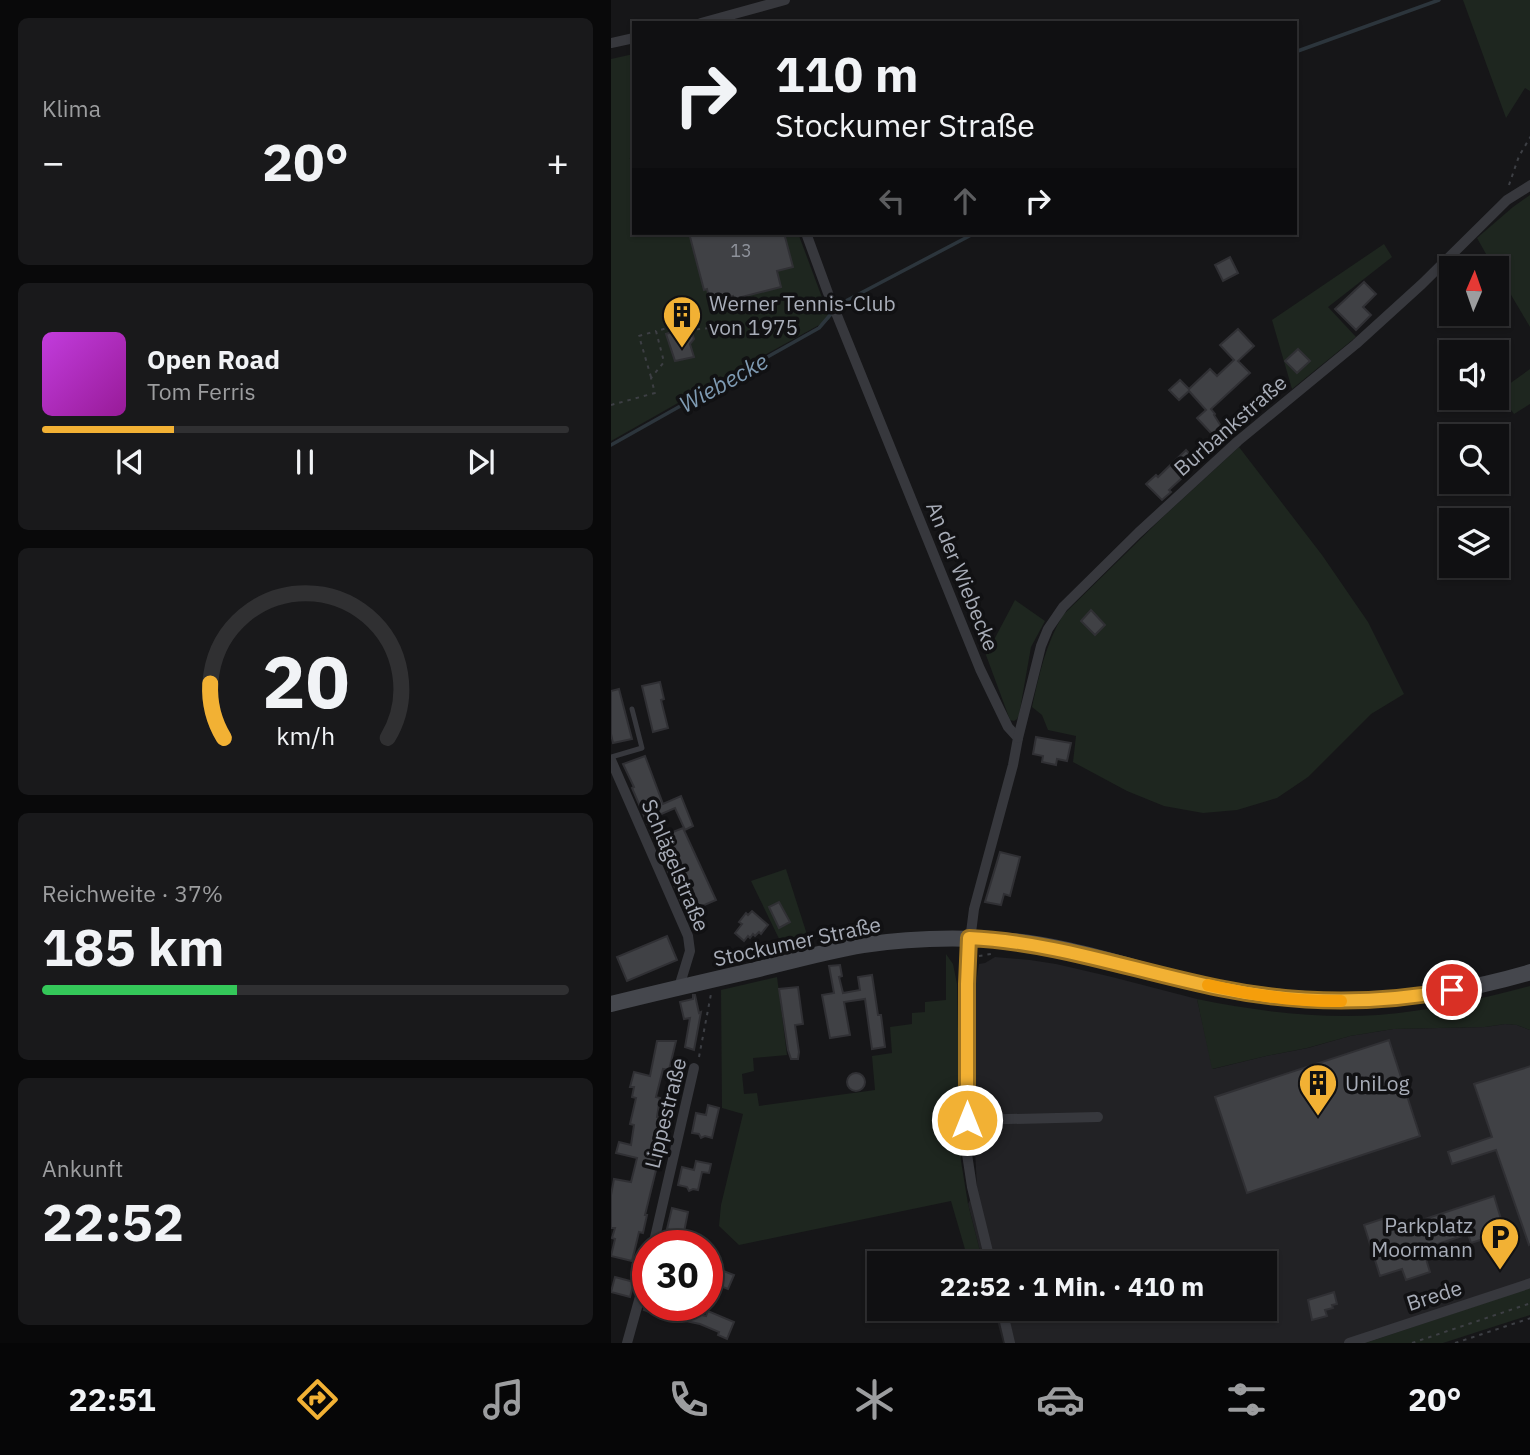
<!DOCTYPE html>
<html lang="de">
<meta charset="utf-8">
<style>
body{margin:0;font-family:"IBM Plex Sans",sans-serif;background:#19191b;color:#f1f3f6;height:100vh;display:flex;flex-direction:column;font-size:26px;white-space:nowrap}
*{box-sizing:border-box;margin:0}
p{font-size:23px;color:#9c9d9f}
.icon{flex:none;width:38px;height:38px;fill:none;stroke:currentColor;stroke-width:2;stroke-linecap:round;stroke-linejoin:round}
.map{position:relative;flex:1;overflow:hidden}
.panel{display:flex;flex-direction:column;gap:18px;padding:18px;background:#09090a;width:611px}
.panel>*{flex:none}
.hud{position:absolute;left:21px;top:21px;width:665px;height:214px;border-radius:0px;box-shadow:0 2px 5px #0004,0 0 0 2px #303032;background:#101012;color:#f1f3f6;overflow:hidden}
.needle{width:46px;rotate:2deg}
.tools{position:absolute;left:828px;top:256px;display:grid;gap:14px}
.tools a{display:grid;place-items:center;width:70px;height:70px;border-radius:0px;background:#101012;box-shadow:0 2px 5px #0004,0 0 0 2px #303032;font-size:35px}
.speed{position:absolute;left:21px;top:1230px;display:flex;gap:14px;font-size:35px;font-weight:700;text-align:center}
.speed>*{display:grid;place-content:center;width:91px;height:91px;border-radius:50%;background:#101012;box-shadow:0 2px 5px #0004,0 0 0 2px #303032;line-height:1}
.speed .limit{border:10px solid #d22;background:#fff;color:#111}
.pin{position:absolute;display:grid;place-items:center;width:60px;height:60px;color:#fff;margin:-30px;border:4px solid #fff;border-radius:50%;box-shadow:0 2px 7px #0007}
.me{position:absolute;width:77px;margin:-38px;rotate:0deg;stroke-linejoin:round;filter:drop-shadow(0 0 5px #0008)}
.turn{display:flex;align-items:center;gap:24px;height:147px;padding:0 28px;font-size:32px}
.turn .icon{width:91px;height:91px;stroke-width:2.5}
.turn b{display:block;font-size:49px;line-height:60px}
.lanes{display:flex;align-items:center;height:66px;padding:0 28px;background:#0003;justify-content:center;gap:35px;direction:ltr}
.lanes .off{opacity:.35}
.big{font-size:52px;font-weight:800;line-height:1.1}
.panel .tile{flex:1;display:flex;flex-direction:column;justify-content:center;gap:10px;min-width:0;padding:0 24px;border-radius:10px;background:#19191b}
.panel .dial{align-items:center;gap:0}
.dial svg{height:182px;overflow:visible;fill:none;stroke:#303032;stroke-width:7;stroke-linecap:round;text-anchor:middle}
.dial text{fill:#f1f3f6;stroke:none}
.song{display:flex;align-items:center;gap:21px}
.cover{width:84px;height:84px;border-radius:10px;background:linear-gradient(135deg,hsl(290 70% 55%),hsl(300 70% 35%))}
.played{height:7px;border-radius:4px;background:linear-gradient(90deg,#f2b134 25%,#303032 25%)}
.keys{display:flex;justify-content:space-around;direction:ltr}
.heat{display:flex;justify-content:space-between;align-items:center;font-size:38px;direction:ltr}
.charge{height:10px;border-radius:5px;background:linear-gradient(90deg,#34c759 37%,#303032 0)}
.trip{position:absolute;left:256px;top:1251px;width:410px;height:70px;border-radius:0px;background:#101012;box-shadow:0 2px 5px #0004,0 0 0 2px #303032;font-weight:800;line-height:70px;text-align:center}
.dock{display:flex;height:112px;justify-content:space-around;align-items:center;background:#060607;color:#9c9d9f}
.dock .icon{width:49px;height:49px}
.dock .active{color:#f2b134}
.dock b{font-size:32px;color:#f1f3f6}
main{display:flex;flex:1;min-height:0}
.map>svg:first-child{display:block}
.built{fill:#222225}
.green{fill:#1e261f}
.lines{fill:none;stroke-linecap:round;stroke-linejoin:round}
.stream{stroke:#2c353c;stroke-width:3.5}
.building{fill:#404145;stroke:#303034;stroke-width:2}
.path{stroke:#3d3f44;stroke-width:2;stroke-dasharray:3.5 5;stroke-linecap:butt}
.service{stroke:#37383d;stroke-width:5}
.minor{stroke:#37383d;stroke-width:10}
.secondary{stroke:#45474d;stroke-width:16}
.route-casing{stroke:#9d7322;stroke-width:18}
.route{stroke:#f2b134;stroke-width:12}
.slow{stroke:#f59e0b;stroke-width:12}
.labels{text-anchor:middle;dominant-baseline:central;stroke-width:7;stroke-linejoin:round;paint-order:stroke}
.number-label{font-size:18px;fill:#8e929b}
.poi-label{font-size:21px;fill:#a8adb8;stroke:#111113;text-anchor:start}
.street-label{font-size:21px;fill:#a8adb8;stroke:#111113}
.water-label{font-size:23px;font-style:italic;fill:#7f9bb3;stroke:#111113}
</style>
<main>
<section class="panel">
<div class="tile"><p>Klima</p>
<div class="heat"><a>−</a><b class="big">20°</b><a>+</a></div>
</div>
<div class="tile">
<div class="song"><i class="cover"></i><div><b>Open Road</b><p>Tom Ferris</p></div></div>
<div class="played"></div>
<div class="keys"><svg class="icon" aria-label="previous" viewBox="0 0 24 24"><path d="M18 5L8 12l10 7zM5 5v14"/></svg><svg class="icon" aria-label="pause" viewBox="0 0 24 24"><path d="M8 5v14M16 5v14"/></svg><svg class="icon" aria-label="next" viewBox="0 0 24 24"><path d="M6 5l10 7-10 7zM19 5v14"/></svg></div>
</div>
<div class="tile dial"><svg viewBox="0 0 100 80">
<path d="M14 69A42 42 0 1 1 86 69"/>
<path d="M14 69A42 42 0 0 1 8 45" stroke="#f2b134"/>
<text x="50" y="56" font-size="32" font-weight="700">20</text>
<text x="50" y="72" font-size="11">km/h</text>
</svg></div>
<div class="tile"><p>Reichweite · 37%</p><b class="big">185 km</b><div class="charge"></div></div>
<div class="tile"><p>Ankunft</p><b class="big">22:52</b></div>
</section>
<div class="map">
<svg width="920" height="1343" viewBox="0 0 920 1343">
<rect width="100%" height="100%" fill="#161618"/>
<path class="built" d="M384,957l35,3 26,4 56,13 85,22 16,70 53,-13 42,-8 42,-12 43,-7 92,-2 20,-3 12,1 13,5v258l-165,55h-362l-9,-34h270v-45l-281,-1 -15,-59 9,-17 -2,-37 -1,-154 5,-32 6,-1z"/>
<g class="green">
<path d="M852,0h67v91l-5,-3 -19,30z"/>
<path d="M18,55h5v103h-5l5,2v73h164l32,86 -145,80 -74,42v-382z"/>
<path d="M919,195v132l-33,-56v-3h-3l-17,-30 36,-31z"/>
<path d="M773,244l8,13 -64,50 28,30 -64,52 -20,-69z"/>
<path d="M919,369v35l-16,10 -16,-22z"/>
<path d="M628,447l83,108 46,67 36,72 -33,20 -63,63 -31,21 -40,12 -34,3 -39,-7 -37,-15 -54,-29 3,-26 -28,-6 -6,-15 -10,-8c7,-32 14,-64 31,-92l101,-99z"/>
<path d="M404,600l30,21 -14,26 -12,68 -2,4 -3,2 -4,-1 -24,-65z"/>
<path d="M175,869l24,75 -25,7 -34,-70z"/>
<path d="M335,954l7,10 4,20 4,177 7,43 15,59h-14l-18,-62 -212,44 -20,-19 2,-21 22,-91 -21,-6 -1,-118 56,-13 10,78 -34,3 1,13 -12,3 2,20 13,-1 2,13 116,-16 -3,-34 20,-3 -2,-26 22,-3v-11l13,-1v-10l21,-2z"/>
<path d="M919,986v44l-13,-5 -12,-1 -20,3 -92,2 -43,7 -43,12 -41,8 -54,13 -15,-70c59,12 120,20 181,16 52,-4 102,-16 152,-29z"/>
<path d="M919,1288v27l-87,28h-78z"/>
</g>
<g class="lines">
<g class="stream">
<path d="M684,52l144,-52"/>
<path d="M229,304l135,-71"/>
<path d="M0,445l208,-117 12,-14"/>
</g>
</g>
<g class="building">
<path d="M78,233h95l9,34 -16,4 4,16 -47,12 -1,-3 -23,6 -3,-13 -3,1z"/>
<path d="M619,257l8,16 -15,8 -8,-16z"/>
<path d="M753,282l12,12 -13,13 8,8 -15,15 -21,-21z"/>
<path d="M79,326l4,13 -4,5 4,13 -19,4 -9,-27z"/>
<path d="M627,329l16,17 -16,15 12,12 -39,36 4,5 -1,1 7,11 -9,8 -15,-16 9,-8 -17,-19 -10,9 -10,-10 11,-10 9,9 21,-20 7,7 17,-16 -14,-15z"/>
<path d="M687,349l12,12 -13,12 -12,-12z"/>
<path d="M575,450l8,9 -15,14 4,4 -14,13 2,2 -9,8 -16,-16 10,-9 2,2z"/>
<path d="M480,610l14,15 -10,10 -14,-14z"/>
<path d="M49,682l4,17 -3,1 7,28 -15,4 -11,-46z"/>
<path d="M8,689l13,50 -19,4 -2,-9v-43z"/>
<path d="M425,737l35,6 -4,18 -10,-2 -1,6 -14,-3 1,-6 -10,-2z"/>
<path d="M34,756l18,48 18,-8 12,30 -8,4 -10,-22 -16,7 7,16 7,1 10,-4 33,72 -30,13 -54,-125 2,-1 -11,-23z"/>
<path d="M389,852l20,5 -10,39 -6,-2 -3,11 -16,-3z"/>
<path d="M168,902l11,20 -11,6 -10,-21z"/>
<path d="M141,911l16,14 -7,9 -2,-2 -4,4 -2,-2 -3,4 -2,-2 -4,5 -9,-8 7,-9 -3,-2 7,-9 2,2z"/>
<path d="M56,936l10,24 -50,21 -10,-24z"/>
<path d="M229,965l2,11 -3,1 4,16 17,-3 -2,-13 14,-2 6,40h3l4,32 -13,2 -7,-50 -21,3 6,33 -20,3 -8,-43 12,-2 -5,-27z"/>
<path d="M187,987l5,37 -8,1 4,27 -1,7h-7l-3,-9 -9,-61z"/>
<path d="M82,995h2l4,18 2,-1 -7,38 -9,-3 5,-29 -6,1 -4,-17 13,-3z"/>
<path d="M778,1040l31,96 -173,57 -32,-96z"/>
<path d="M46,1041h19l-7,29 -6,-1 -7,28 4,1 -3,19 4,1 -3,13 4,1 -6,25 3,1 -14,57h2l-4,18 -4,-1 -7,29 -21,-5 4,-17 -3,-1 3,-10h-4v-33l3,-16 17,3 6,-24 -21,-5 3,-11 12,3 3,-20 -4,-1 6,-26 -4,-1 2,-10h-4l4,-15 16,4z"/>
<path d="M920,1066v178l-2,1 -33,-95 -44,14 -4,-12 44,-15 -18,-53z"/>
<circle cx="245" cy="1082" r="9"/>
<path d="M97,1105l11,3 -7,30 -7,-2 -4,2 -2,-4 -7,-1 4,-20 10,2z"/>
<path d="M85,1161l15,3 -2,9 -7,-1 -4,18 -5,-1 -4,2 -2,-4 -9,-2 4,-18 12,3z"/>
<path d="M883,1196l11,36 -34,11 -3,-9 -45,15 7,23 -24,8 -4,-11 -22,7 -16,-51 24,-8 4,13z"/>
<path d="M61,1208l16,4 -4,20 -17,-3z"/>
<path d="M107,1269l16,6 -6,14 -16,-6z"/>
<path d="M4,1277l19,5 -4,15 -19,-5z"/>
<path d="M723,1292l3,12 -5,1 1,3 -8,2 2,6 -15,4 -4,-20z"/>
<path d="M35,1306h29l-1,3 32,7 2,-5 26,11 -7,17 -9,-4 1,-3 -19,-8 -29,-6 -1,2 -26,-10z"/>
</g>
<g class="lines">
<g class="path">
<path d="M898,185l10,-29 12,-20"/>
<path d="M40,377l-12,-41 17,-5"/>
<path d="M0,405l44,-12 -4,-15 13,-16 -8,-31 31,-8 1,7 24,-2"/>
<path d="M368,956l12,-2"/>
<path d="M88,1057l12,-63"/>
<path d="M801,1343l119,-40"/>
<path d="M844,1343l76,-25"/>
</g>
<path class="service" d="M0,757l31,-9 -10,-39"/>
<g class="minor">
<path d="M90,23l84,-23"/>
<path d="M0,43l23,-5"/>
<path d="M195,233l22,60 152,376 28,58 10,11 -5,27 -39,144 -6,47 -1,198 5,33 19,77"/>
<path d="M407,738l23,-92 7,-17 15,-22 75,-74 100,-92 118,-97 66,-60 85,-84 24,-15"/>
<path d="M0,760l77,176 2,15 -11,36"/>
<path d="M356,1120l131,-3"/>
<path d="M42,1246l41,-178"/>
<path d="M391,1309l8,34"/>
<path d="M16,1343l21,-75"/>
<path d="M738,1343l182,-60"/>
</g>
<path class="secondary" d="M0,1004c48,-12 96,-23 144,-34 36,-9 72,-19 108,-25 45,-7 92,-8 137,-5 63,4 125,26 186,41 120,28 226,26 345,-9"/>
</g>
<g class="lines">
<g class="route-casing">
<path id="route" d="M356,1120v-136l2,-46c86,4 166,33 250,50 78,16 155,17 233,2"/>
</g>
<use href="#route" class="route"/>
<path class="slow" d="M597,985c43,10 88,17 133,16"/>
</g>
<defs>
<g id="building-pin" transform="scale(2.0125)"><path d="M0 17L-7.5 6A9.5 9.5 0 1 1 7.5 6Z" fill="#f2b134" stroke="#111113"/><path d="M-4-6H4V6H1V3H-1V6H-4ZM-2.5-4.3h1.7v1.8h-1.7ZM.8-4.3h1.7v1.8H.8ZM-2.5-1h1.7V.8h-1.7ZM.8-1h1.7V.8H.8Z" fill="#111"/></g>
<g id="parking-pin" transform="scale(2.0125)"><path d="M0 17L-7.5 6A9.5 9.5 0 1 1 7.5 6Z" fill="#f2b134" stroke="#111113"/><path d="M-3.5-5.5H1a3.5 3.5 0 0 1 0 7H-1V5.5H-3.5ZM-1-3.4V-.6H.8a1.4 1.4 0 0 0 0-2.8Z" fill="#111"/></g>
</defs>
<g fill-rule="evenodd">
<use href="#building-pin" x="71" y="315"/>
<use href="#building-pin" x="707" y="1083"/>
<use href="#parking-pin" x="889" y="1237"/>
</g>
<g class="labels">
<g class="number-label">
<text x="130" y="250">13</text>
</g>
<g class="poi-label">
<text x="98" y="303">Werner Tennis-Club<tspan x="98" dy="24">von 1975</tspan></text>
<text x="734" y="1083">UniLog</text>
<text x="862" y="1225" text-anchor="end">Parkplatz<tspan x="862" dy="24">Moormann</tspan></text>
</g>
<g class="street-label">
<text transform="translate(619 425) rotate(-41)">Burbankstraße</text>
<text transform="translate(352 576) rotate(68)">An der Wiebecke</text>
<text transform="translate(65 865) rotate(67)">Schlägelstraße</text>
<text transform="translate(186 941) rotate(-12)">Stockumer Straße</text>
<text transform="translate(54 1113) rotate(-76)">Lippestraße</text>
<text transform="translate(823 1295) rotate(-18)">Brede</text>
</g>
<g class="water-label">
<text transform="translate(112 382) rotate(-29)">Wiebecke</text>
</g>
</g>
</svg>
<div class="tools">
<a><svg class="needle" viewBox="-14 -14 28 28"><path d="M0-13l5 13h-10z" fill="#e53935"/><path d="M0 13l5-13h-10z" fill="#9c9d9f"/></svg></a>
<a><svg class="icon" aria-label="sound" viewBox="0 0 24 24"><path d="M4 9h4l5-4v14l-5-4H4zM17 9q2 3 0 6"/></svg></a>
<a><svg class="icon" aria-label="search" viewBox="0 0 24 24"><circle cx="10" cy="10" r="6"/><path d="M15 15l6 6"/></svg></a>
<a><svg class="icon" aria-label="layers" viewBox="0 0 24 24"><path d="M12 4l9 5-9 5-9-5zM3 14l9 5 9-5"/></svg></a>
</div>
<div class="speed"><div class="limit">30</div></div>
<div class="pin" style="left:841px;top:990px;background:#d93025"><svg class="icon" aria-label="arrive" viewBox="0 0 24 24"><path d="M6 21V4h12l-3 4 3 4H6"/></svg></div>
<svg class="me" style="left:356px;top:1120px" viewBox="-20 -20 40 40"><circle r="17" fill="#f2b134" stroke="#fff" stroke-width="3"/><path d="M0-11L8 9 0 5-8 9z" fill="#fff"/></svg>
<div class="trip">22:52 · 1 Min. · 410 m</div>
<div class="hud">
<div class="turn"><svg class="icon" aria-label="right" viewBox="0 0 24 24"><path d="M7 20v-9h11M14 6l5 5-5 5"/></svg><div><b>110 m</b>Stockumer Straße</div></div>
<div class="lanes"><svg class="icon off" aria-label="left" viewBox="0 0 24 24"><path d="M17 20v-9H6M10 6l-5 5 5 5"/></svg><svg class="icon off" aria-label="ahead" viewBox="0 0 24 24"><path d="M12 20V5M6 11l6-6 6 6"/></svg><svg class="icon" aria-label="right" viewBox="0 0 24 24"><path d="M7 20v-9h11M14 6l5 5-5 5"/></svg></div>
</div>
</div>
</main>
<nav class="dock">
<b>22:51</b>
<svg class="icon active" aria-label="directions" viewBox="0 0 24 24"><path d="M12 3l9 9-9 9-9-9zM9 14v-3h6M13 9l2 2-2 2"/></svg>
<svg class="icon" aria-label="music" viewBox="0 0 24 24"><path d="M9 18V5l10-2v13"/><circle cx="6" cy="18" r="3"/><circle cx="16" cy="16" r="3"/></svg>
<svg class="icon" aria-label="phone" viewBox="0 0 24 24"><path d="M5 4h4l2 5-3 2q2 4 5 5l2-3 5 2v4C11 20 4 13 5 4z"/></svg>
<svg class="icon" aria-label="climate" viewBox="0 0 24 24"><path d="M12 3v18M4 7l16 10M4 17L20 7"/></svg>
<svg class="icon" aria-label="car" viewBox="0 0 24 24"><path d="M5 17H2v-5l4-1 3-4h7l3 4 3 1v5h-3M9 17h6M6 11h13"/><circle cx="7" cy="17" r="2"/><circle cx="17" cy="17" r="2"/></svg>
<svg class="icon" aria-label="filters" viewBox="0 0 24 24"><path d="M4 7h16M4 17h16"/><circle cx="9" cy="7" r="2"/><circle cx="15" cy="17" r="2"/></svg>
<b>20°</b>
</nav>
